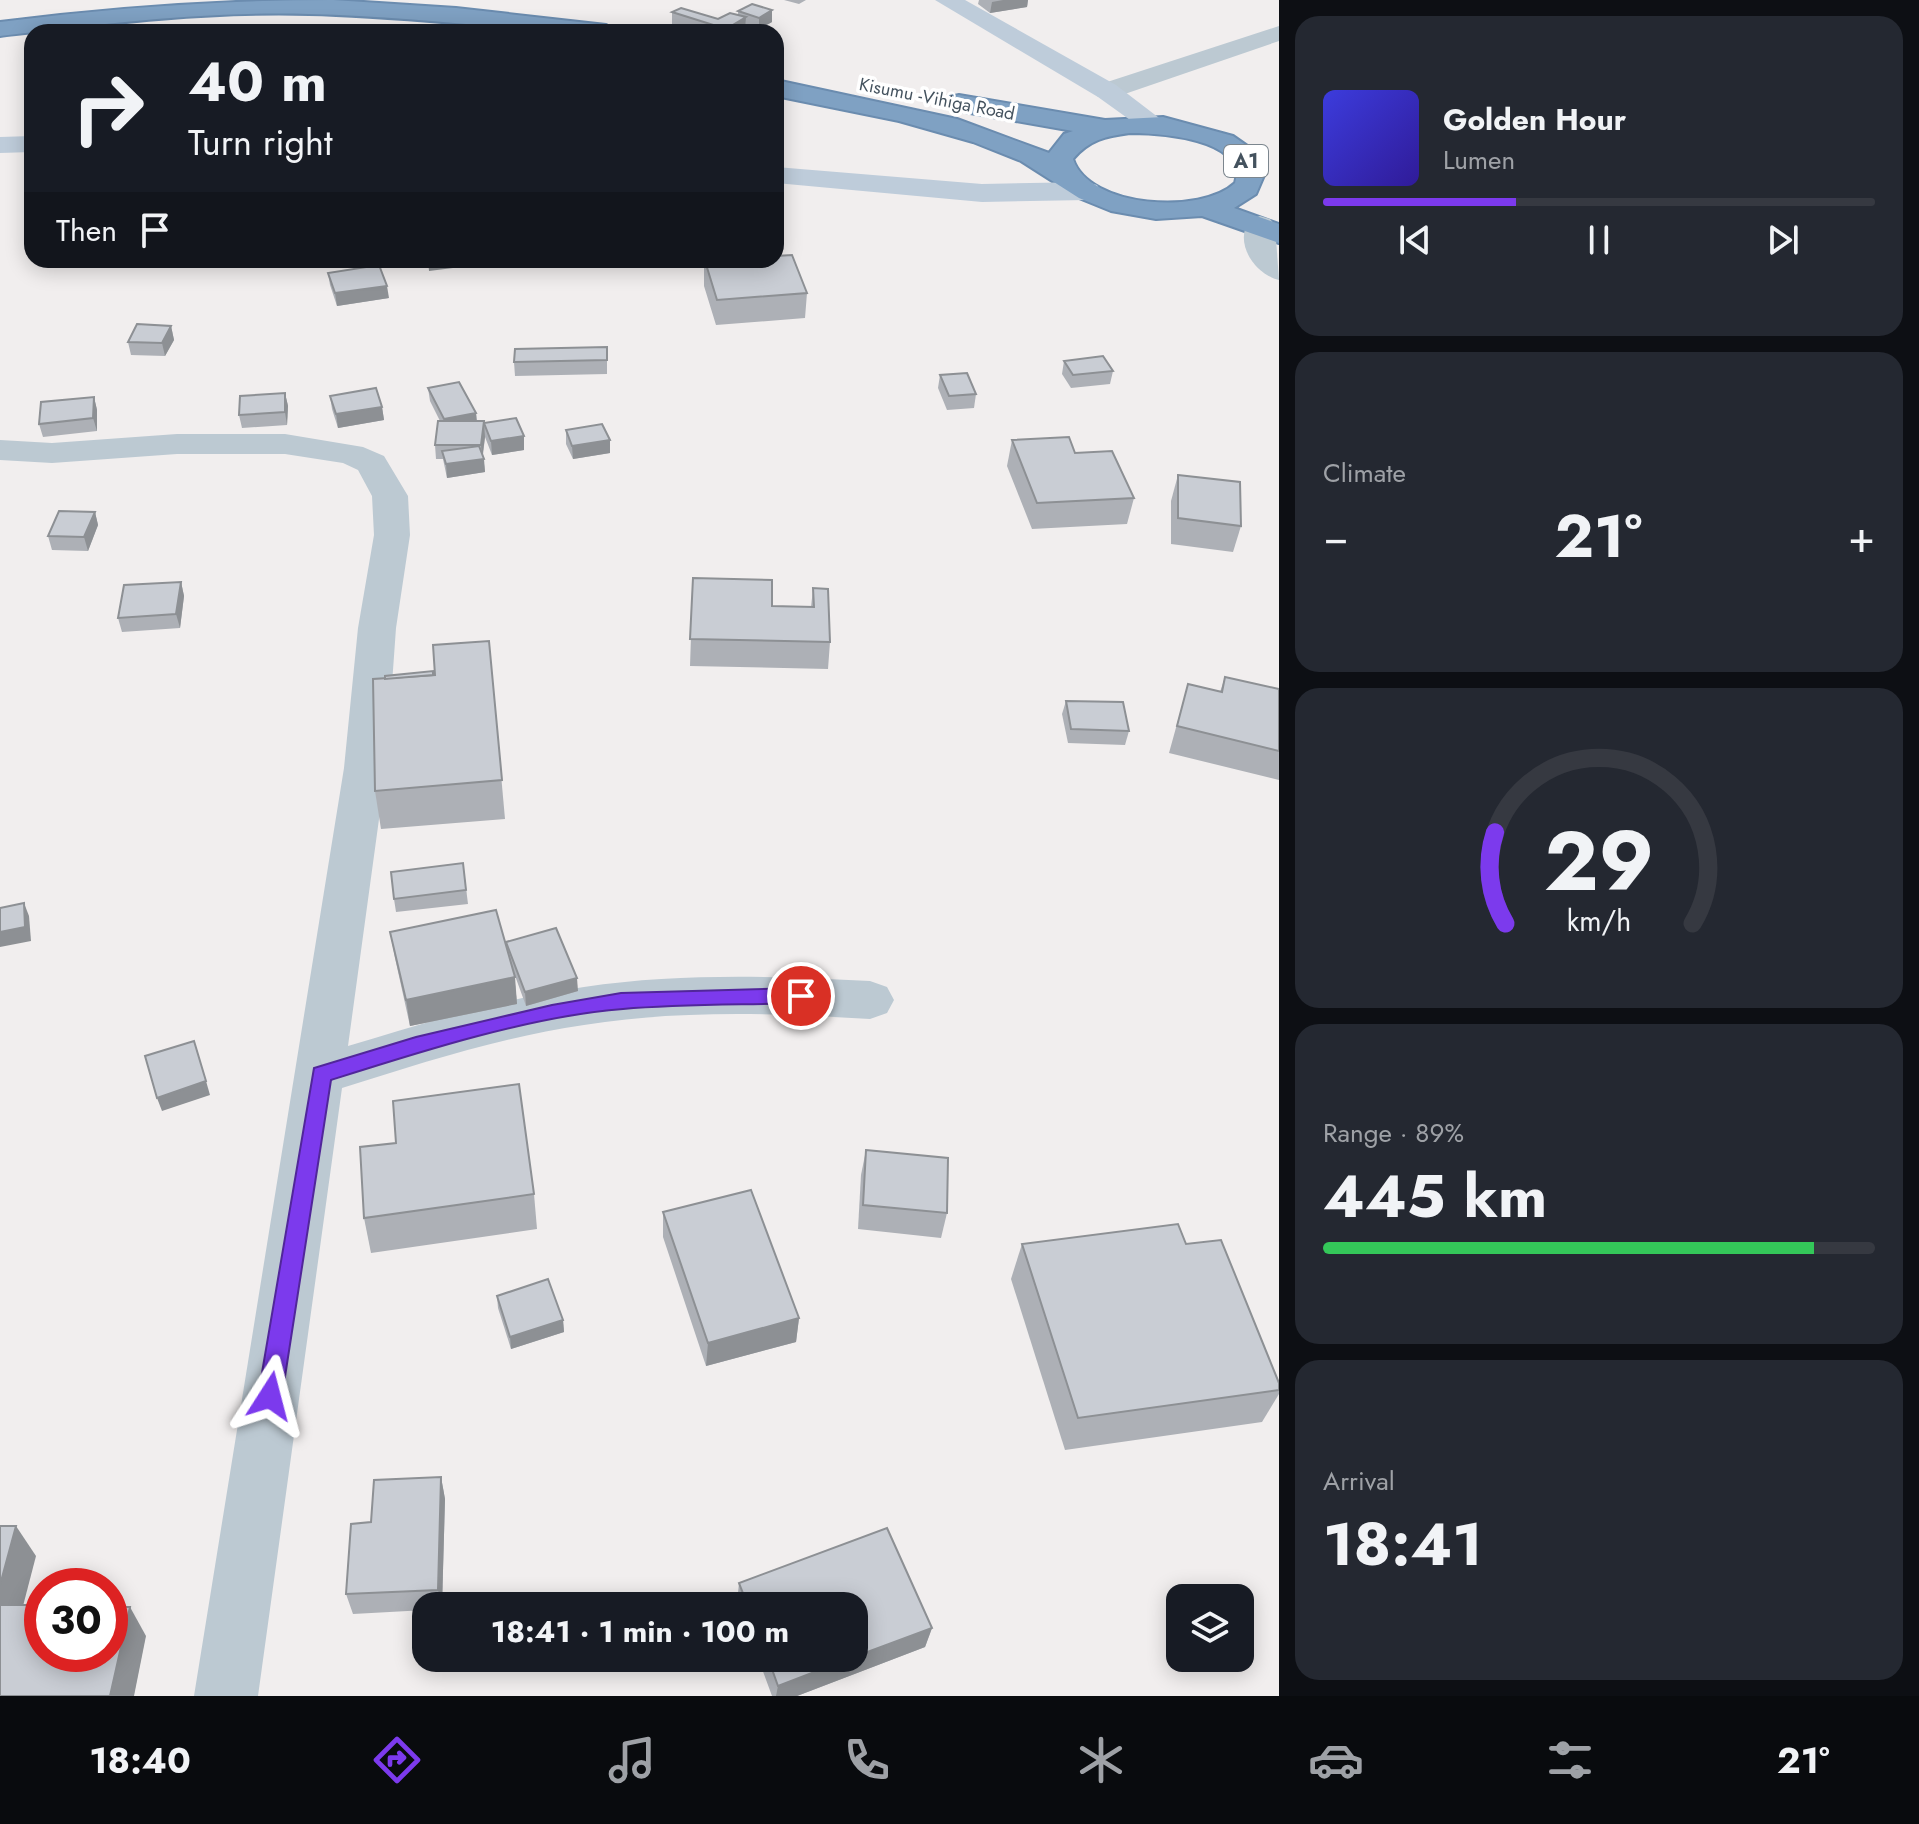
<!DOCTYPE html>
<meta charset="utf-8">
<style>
body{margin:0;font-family:Jost,sans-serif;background:#242831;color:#f1f3f6;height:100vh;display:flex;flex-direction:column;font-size:30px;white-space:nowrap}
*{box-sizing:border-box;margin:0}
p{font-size:26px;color:#9ea1a6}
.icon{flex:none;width:44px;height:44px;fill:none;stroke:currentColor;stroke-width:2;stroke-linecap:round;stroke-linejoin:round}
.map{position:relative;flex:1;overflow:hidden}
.drawer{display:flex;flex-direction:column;gap:16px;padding:16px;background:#0d0f14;width:640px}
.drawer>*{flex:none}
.banner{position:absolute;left:24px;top:24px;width:760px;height:244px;border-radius:24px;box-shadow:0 4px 20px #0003;background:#171b24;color:#f1f3f6;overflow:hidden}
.controls{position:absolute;left:1166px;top:1584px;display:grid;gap:16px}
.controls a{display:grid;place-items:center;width:88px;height:88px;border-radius:16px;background:#171b24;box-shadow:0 4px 20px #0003;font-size:40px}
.speed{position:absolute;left:24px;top:1568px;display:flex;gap:16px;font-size:40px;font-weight:700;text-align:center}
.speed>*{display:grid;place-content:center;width:104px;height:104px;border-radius:50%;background:#171b24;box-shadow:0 4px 20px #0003;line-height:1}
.speed .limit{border:12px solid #d22;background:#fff;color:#111}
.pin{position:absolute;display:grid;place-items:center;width:68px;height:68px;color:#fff;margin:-34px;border:4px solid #fff;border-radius:50%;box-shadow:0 2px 8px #0007}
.me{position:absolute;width:88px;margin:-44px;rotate:9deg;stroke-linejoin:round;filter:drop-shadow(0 0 6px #0008)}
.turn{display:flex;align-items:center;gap:28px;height:168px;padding:0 32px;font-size:36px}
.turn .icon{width:104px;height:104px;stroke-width:2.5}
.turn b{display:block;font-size:56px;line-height:68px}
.then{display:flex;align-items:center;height:76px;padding:0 32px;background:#0003;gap:16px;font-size:30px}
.big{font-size:60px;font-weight:700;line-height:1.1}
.drawer .card{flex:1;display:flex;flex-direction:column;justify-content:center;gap:12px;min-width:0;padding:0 28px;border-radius:24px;background:#242831}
.drawer .dial{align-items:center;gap:0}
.dial svg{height:208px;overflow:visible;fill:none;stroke:#363941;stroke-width:7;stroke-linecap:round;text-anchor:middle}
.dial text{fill:#f1f3f6;stroke:none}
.song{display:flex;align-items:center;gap:24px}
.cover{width:96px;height:96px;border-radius:12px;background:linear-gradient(135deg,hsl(240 70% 55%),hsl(250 70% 35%))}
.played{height:8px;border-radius:4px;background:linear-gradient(90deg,#7c3aed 35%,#363941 35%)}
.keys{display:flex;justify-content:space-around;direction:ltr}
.heat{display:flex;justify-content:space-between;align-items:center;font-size:44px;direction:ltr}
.charge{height:12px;border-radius:6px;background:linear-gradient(90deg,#34c759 89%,#363941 0)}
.trip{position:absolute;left:412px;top:1592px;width:456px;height:80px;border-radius:24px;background:#171b24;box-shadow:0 4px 20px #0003;font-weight:700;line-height:80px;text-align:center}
.tab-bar{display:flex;height:128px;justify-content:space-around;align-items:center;background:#090b0e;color:#9ea1a6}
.tab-bar .icon{width:56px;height:56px}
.tab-bar .active{color:#7c3aed}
.tab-bar b{font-size:36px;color:#f1f3f6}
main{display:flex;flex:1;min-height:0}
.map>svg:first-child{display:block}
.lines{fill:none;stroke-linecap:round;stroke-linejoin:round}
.highway-casing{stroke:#6b8caf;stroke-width:4}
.street{fill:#bcc9d2;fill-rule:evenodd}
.secondary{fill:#beccda;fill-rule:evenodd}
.highway{fill:#7fa1c3;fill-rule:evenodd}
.wall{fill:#adb0b6}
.shaded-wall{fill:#8d9094}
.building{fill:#c9cdd4;stroke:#8d9094;stroke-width:2}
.route{fill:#7c3aed;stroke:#51269a;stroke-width:2}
.labels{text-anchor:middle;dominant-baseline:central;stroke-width:7;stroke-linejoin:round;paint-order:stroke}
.far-street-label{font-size:18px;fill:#44525e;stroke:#fff}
.shield{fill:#fff;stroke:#7c868e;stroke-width:2}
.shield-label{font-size:20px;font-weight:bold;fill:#44525e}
</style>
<main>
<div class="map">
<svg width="1279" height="1696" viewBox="0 0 1279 1696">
<rect width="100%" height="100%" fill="#f1eeee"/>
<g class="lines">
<g class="highway-casing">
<g id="highway">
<path d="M333,0l123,8 150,17 12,7c-103,0 -206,-16 -309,-18 -104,-3 -207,10 -309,22v-14c111,-14 220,-22 333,-22z"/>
<path d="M776,80l181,39 92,34 15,-19 9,-3 -114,-20 -9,-2 -4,-6 4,-6 9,-2 146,25 58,-3 70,19 20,14 12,23 -9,21 -22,14 45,16v19l-77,-27 -46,3 -45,-8 -32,-13 -58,-37 -48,-19 -74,-21 -123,-25zM1130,133c26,0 118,5 105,50 -34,32 -146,25 -162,-24 16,-19 33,-23 57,-26z"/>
</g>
</g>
<g class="street">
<path d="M1279,26v15l-163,56h-18l-4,-6 4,-6z"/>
<path d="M1260,216l10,3 5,6 4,55c-25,-6 -46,-38 -29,-61z"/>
<path d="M177,434h108l78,13 21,9 24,40 2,39 -14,93 -10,140 -38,278c77,-23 156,-48 236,-59 95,-14 191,-11 286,-6l17,6 7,13 -7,13 -17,6c-95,-6 -192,-9 -286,6 -83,12 -163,38 -242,63l-84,608h-64l150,-928 14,-140 16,-93 -2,-39 -14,-26 -15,-7 -58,-9h-108l-125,9 -52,-3v-20l52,3z"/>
</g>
<g class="secondary">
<path d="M935,0h30l151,85 51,39 -3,6h-20l-46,-33z"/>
<path d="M32,136v16l-32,1v-16z"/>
<path d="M776,167l206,17 105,-2 10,3 4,6 -4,6 -10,3 -105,2 -206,-19z"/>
</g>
<use href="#highway" class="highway"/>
</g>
<g class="wall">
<path d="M784,0h22l-7,4z"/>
<path d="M979,0h49l-1,7 -37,6 -12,-9z"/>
<path d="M738,11l34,11 -13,7 -13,-4 -1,4 -5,3h-42l-26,-8v-12l46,7 20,-4z"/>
<path d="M686,260h90l31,33 -2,25 -89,7 -12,-39v-19h-18z"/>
<path d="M328,273l61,25 -52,8 -7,-21z"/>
<path d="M171,326l3,14 -9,16 -34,-1 -3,-13z"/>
<path d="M607,347v27l-92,2 -1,-14z"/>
<path d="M1064,361l49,10 -3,13 -39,4 -9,-14z"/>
<path d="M940,375l36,19 -2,14 -27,2 -9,-22z"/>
<path d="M428,388l48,25 1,8 7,2 40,27 -32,5 -7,-18 -2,18 2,17 -38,6 -4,-19h-7l-1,-14 5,-24 -10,-20z"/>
<path d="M285,393l3,13 -1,19 -45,3 -3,-13z"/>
<path d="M330,396l52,11 2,13 -46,8 -6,-19z"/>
<path d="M94,397l3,13v21l-54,6 -4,-13z"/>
<path d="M566,430l44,10v13l-37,6 -7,-15z"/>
<path d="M1012,440l63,13 59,45 -7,26 -95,5 -25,-63z"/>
<path d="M1178,475l63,51 -8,26 -62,-8v-43z"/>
<path d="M95,512l3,13 -10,26 -36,-1 -4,-14z"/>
<path d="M693,578l79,28 39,1 2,-18 17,53 -2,27 -138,-3z"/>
<path d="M181,582l3,14 -4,32 -58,4 -4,-14z"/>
<path d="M489,641l16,178 -124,10 -6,-38 58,-116z"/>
<path d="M1225,677l54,12v91l-110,-27 19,-69 32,8z"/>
<path d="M1066,701l63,30 -4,14 -57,-2 -6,-29z"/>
<path d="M463,863l5,41 -72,8 -2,-13z"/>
<path d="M390,932l116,14v-4l72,49 -52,15 -12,-33 3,31 -107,22 -15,-68z"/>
<path d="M866,1150l81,63 -6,25 -83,-9 3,-54z"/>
<path d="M534,1194l3,35 -166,24 -7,-35z"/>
<path d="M663,1212l136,106 -3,24 -90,24 -43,-129z"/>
<path d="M1022,1244h164l93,139v11l-17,28 -197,28 -54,-171z"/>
<path d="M497,1296l66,24 1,12 -53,17 -13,-41z"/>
<path d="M441,1477l4,22 -3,107h-16v4l-73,4 -7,-20 25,-72z"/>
<path d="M887,1528l45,100 -7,19 -128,49h-25l-14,-38h96v-52h-116l-1,-3 2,-20z"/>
</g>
<g class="shaded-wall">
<path d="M1003,0h25l-1,7 -37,6 2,-11z"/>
<path d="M772,10v12l-13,7v-11z"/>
<path d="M746,17l-1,12 -5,3h-14v-3z"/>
<path d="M428,260h32l1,7 -32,4z"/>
<path d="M387,286l2,12 -52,8 -2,-13z"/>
<path d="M171,326l3,14 -9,16 -3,-13z"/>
<path d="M285,393l3,13 -1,19 -2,-13z"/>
<path d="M94,397l3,13v21l-4,-13z"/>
<path d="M382,407l2,13 -46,8 -2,-14z"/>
<path d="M476,413l1,13 -32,7 -1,-14z"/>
<path d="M484,423l1,14 -3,22 -1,-14z"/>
<path d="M524,436v14l-32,5 -1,-14z"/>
<path d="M610,440v13l-37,6 -1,-13z"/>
<path d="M484,459l1,13 -38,6 -1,-14z"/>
<path d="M95,512l3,13 -10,26 -4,-14z"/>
<path d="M181,582l3,14 -4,32 -4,-14z"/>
<path d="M24,903l5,13 2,25 -31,6v-15z"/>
<path d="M515,977l2,27 -107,22 -4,-26z"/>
<path d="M577,978l1,13 -52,15 -1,-14z"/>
<path d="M206,1081l4,14 -48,16 -5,-13z"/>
<path d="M799,1318l-3,24 -90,24 2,-23z"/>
<path d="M563,1320l1,12 -53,17 -1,-12z"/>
<path d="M441,1477l4,22 -3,107 -4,-16z"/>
<path d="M16,1526l20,30 -20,77 -16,-21v-27z"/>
<path d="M130,1607l16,29 -12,60h-24z"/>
<path d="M932,1628l-7,19 -128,49h-21l2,-10z"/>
</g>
<g class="building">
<path d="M752,4l20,6 -13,8 -21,-7z"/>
<path d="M681,8l37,11 12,-6 16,4 -20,12 -54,-17z"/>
<path d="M792,255l15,38 -90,7 -12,-39 71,-1v-4z"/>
<path d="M379,265l8,21 -52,7 -7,-20z"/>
<path d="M137,324l34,2 -9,17 -34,-1z"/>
<path d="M607,347v13l-93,2 1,-13z"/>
<path d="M1103,356l10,15 -40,4 -9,-14z"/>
<path d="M967,373l9,21 -27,2 -9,-21z"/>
<path d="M459,382l17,31 -32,6 -16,-31z"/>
<path d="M376,388l6,19 -46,7 -6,-18z"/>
<path d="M285,393v19l-46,3 1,-19z"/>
<path d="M94,397l-1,21 -54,6 2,-22z"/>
<path d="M516,418l8,18 -33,5 -7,-18z"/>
<path d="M438,421h46l-3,24h-46z"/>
<path d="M602,424l8,16 -38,6 -6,-16z"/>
<path d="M1069,437l6,16 37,-2 22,47 -97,5 -25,-63z"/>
<path d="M479,446l5,13 -38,5 -4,-13z"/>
<path d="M1178,475l62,7 1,44 -63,-8z"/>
<path d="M59,511l36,1 -11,25 -36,-1z"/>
<path d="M693,578l79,2v26l42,1 -1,-19 15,1 2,53 -140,-3z"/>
<path d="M181,582l-5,32 -58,4 6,-33z"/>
<path d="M489,641l13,139 -127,11 -2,-112 62,-4 -2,-30z"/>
<path d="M433,671v4l-48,4v-3z"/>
<path d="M1225,677l54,12v62l-102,-25 11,-42 34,8z"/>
<path d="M1066,701l57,1 6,29 -58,-2z"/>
<path d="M463,863l3,27 -72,9 -3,-27z"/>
<path d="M24,903l1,24 -25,5v-24z"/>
<path d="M496,910l19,67 -109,23 -16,-68z"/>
<path d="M556,928l21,50 -52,14 -19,-50z"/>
<path d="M194,1041l12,40 -49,17 -12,-42z"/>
<path d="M519,1084l15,110 -170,24 -4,-71 36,-4 -3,-42z"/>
<path d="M866,1150l82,8 -1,55 -84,-8z"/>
<path d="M751,1190l48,128 -91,25 -45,-131z"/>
<path d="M1178,1224l8,20 35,-4 58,143v7l-201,28 -56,-174z"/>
<path d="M548,1279l15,41 -53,17 -13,-41z"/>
<path d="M441,1477l-3,113 -92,4 5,-70 20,-2 3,-42z"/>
<path d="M0,1526h16l-16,59z"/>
<path d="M887,1528l45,100 -78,29v-51h-106l-9,-23z"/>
<path d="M0,1605h42v49h68v-47h20l-20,89h-110z"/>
<path d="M768,1658h83l-73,28z"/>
</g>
<path class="route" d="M801,988l10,8 -10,7c-59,2 -119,1 -178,6 -92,7 -204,43 -292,71l-49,316 -3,8 -9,3 -8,-3 -4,-8 56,-328 102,-31 136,-32 69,-12z"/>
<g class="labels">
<g class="far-street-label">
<text transform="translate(937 99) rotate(11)">Kisumu -Vihiga Road</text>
</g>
<rect class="shield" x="1224" y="145" width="44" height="32" rx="6"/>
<g class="shield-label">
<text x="1246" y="161">A1</text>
</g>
</g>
</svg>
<div class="controls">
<a><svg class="icon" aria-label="layers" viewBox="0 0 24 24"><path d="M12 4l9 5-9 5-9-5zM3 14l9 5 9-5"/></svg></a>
</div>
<div class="speed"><div class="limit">30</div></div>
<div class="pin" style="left:801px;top:996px;background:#d93025"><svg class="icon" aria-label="arrive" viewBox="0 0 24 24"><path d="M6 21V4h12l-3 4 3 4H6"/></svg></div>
<svg class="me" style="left:270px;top:1396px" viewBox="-20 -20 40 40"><path d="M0-17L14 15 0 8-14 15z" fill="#7c3aed" stroke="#fff" stroke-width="4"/></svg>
<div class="trip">18:41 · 1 min · 100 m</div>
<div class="banner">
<div class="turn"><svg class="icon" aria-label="right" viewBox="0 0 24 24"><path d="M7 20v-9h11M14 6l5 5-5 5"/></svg><div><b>40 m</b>Turn right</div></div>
<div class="then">Then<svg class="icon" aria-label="arrive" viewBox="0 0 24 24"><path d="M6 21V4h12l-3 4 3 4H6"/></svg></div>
</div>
</div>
<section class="drawer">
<div class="card">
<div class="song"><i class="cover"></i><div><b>Golden Hour</b><p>Lumen</p></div></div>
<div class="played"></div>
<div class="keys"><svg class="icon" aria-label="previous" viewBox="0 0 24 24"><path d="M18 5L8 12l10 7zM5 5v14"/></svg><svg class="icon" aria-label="pause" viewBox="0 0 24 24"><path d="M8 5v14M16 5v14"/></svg><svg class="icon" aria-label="next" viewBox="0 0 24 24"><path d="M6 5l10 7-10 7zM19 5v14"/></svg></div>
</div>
<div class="card"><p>Climate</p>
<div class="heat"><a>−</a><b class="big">21°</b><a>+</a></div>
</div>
<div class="card dial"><svg viewBox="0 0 100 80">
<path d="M14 69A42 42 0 1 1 86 69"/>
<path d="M14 69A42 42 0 0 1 10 34" stroke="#7c3aed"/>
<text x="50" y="56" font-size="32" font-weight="700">29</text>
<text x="50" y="72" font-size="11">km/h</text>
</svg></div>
<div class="card"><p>Range · 89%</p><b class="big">445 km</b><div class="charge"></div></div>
<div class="card"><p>Arrival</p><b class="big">18:41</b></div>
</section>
</main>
<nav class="tab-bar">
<b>18:40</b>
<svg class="icon active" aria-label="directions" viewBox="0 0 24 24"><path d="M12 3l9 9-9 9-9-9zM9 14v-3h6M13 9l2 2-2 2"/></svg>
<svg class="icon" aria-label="music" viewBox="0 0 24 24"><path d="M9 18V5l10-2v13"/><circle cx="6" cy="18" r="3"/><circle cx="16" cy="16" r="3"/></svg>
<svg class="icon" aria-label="phone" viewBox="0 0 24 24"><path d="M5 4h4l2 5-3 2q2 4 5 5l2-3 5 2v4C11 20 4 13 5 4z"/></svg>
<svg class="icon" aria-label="climate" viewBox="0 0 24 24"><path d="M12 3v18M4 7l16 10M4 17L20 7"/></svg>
<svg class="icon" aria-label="car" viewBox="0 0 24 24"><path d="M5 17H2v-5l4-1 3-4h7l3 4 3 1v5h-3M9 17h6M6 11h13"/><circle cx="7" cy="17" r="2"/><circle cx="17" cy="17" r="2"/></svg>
<svg class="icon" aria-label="filters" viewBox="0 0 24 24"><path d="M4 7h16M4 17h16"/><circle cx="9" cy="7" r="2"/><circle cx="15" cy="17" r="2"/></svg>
<b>21°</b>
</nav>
